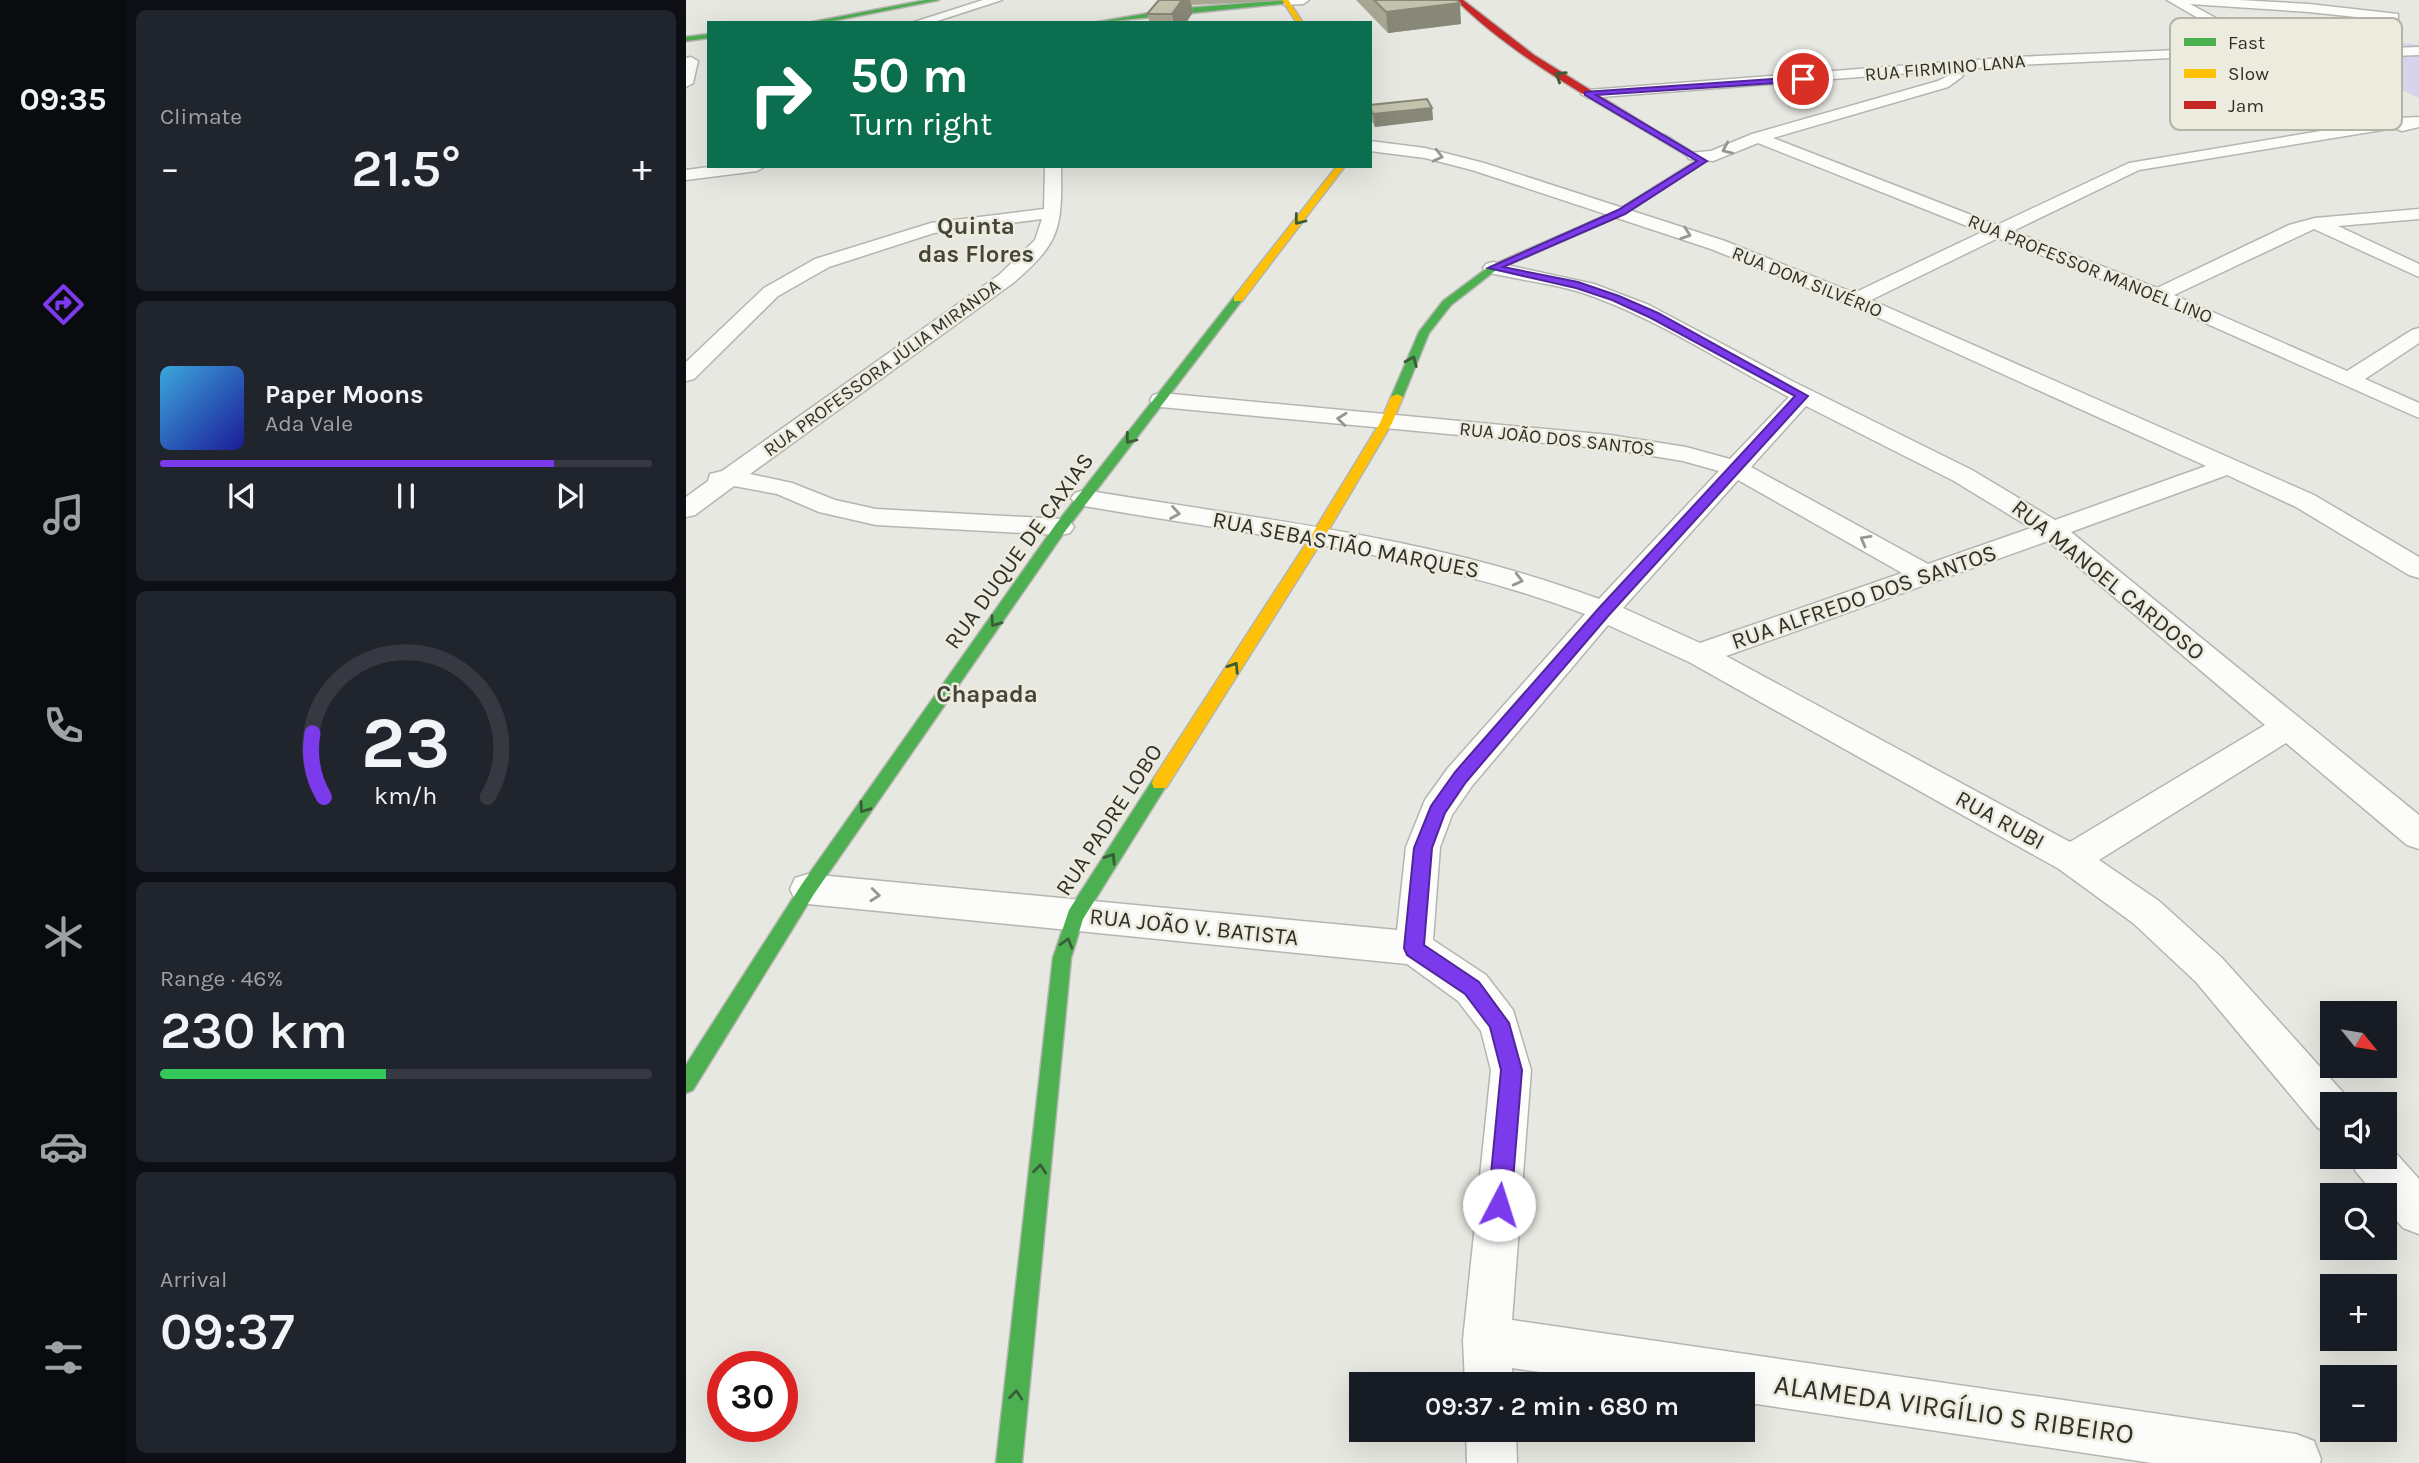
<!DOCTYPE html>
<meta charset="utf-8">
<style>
body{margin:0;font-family:Karla,sans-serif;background:#20242c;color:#f1f3f6;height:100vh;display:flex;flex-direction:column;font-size:26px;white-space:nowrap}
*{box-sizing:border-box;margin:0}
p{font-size:23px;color:#9ea1a6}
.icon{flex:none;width:38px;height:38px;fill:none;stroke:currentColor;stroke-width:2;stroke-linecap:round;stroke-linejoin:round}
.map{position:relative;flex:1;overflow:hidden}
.sheet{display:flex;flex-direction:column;gap:10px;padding:10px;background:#0d0f14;width:560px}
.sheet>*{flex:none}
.top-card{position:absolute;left:21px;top:21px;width:665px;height:147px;border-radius:0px;box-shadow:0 7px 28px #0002;background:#0b6e4f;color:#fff;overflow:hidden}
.needle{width:46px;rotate:120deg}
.fabs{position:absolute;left:1634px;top:1001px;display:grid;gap:14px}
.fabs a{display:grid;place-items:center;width:77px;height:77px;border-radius:0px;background:#171b24;box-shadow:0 7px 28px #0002;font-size:35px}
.speed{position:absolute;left:21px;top:1351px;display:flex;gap:14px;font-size:35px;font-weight:700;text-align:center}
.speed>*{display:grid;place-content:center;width:91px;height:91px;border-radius:50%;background:#171b24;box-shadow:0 7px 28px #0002;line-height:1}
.speed .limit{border:10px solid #d22;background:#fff;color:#111}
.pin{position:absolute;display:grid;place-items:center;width:60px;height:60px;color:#fff;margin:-30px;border:4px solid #fff;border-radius:50%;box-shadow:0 2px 7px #0007}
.me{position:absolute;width:77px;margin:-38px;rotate:5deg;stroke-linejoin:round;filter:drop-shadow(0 0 5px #0008)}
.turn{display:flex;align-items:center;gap:24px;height:147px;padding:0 28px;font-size:32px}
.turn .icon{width:91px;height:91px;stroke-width:2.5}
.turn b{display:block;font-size:49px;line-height:60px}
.big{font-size:52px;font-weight:600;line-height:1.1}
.sheet .card{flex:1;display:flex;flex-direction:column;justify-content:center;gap:10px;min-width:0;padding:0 24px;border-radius:10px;background:#20242c}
.sheet .dial{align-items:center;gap:0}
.dial svg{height:182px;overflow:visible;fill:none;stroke:#363941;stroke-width:7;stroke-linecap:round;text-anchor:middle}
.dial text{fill:#f1f3f6;stroke:none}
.song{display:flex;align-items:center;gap:21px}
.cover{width:84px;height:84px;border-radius:10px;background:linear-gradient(135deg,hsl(200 70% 55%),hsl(240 70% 35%))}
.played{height:7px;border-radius:4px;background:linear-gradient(90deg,#7c3aed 80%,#363941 80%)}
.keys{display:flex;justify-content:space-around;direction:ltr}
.heat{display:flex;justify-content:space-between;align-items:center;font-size:38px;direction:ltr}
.charge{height:10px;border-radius:5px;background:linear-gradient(90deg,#34c759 46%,#363941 0)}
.trip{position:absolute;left:663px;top:1372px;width:406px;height:70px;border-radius:0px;background:#171b24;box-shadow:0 7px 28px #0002;font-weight:600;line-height:70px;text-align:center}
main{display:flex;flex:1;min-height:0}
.tab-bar{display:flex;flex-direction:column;width:126px;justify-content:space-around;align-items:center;background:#090b0e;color:#9ea1a6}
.tab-bar .icon{width:49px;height:49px}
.tab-bar .on{color:#7c3aed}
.tab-bar b{font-size:32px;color:#f1f3f6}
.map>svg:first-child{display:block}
.green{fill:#d8d3ec}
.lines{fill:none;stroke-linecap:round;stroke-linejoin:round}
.street-casing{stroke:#b5b5b0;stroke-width:3}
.fast-casing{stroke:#b5b5b0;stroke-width:3}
.slow-casing{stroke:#b5b5b0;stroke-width:3}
.jam-casing{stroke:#b5b5b0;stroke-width:3}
.street{fill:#fcfcfb;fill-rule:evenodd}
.fast{fill:#4caf50;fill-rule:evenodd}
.slow{fill:#ffc107;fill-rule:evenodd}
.jam{fill:#c62828;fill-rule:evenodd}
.wall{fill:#a8a794}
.shaded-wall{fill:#888878}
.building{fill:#c3c2ac;stroke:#888878;stroke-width:2}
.oneway{stroke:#3a5c38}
.oneway2{stroke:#969693}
.route{fill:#7c3aed;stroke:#51269a;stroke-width:2}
.labels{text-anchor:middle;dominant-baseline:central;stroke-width:5;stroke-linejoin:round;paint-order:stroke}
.far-street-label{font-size:19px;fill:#30302b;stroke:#ecebde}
.street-label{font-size:23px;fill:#30302b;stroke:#ecebde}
.far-district-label{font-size:24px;font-weight:bold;fill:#444439;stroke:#ecebde}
.neighbourhood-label{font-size:24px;font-weight:bold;fill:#444439;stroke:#ecebde}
.near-street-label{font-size:28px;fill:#30302b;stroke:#ecebde}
.key{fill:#ecebde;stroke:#b4b3a8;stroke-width:2}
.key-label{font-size:19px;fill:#30302b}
</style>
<main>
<nav class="tab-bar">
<b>09:35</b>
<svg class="icon on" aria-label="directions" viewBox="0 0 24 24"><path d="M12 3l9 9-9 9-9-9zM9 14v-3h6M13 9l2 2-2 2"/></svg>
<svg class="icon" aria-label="music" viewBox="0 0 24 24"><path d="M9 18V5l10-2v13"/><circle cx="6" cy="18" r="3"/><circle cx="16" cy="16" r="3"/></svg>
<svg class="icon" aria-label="phone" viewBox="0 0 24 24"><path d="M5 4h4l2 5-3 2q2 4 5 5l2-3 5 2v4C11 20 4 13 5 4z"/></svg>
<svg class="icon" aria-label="climate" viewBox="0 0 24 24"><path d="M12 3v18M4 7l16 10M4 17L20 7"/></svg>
<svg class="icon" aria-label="car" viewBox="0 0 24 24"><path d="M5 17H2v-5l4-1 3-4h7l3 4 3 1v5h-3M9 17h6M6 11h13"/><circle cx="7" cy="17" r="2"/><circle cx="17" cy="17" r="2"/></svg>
<svg class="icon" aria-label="filters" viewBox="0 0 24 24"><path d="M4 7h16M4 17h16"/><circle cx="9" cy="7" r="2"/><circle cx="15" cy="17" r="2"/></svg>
</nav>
<section class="sheet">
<div class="card"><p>Climate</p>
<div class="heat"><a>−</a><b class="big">21.5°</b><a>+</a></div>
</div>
<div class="card">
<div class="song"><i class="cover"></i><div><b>Paper Moons</b><p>Ada Vale</p></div></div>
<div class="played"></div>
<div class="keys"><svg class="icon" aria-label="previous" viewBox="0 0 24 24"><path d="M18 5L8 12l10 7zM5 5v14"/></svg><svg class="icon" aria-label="pause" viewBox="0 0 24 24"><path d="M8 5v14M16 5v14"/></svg><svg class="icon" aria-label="next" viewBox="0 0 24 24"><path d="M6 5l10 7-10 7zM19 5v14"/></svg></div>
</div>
<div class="card dial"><svg viewBox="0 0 100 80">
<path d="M14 69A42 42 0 1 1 86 69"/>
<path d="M14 69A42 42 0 0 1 9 41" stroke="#7c3aed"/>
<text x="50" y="56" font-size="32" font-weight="700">23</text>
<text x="50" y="72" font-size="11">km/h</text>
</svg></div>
<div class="card"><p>Range · 46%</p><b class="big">230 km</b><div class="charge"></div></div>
<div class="card"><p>Arrival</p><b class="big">09:37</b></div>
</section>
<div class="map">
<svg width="1733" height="1463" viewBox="0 0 1733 1463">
<rect width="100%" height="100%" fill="#e8e8e2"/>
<path class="green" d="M1610,31l123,14v53l-94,-44z"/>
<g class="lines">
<g class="street-casing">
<g id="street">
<path d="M297,0h19l-71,23h-20z"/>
<path d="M597,0h26l-6,4 -19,1z"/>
<path d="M1481,0h72l70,4 89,10v6l-4,1 -85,-9 -119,-8 77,42 94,3 58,-2v8l-58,2 -79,-2 117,63 20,-1v10l-17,4 -8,-3 -255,42 -126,61 144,57 132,-63 26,-7 104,-9v10l-81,7 81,38v13l-105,-48 -140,66 173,76 65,-41 7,-2v15l-54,36 54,24v15l-268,-119 -153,-61 -127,62 443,195 105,62v21l-10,-3 -113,-68 -69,-32 -156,57 348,283v34l-12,-4 -121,-102 -187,117 60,41 63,57 126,140 2,6h-17v30l-15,-6 -122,-146 -63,-59 -74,-54 -370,-207 -81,-37 -136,161 -20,29 -12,32 -7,93 53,35 27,35 18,60 -19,250 784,114 18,7 7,18 -1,4h-168l-409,-61v-18h-119l-112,-16 1,16h-48l-2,-44 28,-270 -10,-39 -23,-30 -51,-37 -599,-60 -13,-4 -5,-11 5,-11 13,-4 589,56 9,-83 19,-47 23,-32 137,-154c-160,-61 -333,-79 -501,-108l-9,-3 -4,-5 4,-5 9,-3c173,29 350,47 515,109l120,-128 -36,-10 -73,-12 -449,-42 -8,-2 -3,-5 3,-5 8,-2 449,42 76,12 44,12 59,-62c-64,-33 -125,-74 -192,-99 -36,-14 -74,-17 -111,-26l-3,-4 3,-4 7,-2 101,22 55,21 141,75 182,90 83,50 151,-54 -358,-162 -137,-55 -239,-79 -47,-12 -55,-7v-10l55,7 59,15 241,78 129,52 128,-61 -224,-89 -45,18 -24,-2 -2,-3 2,-3 22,-2 41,-17 186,-53 18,-9 7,4 -15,11 -175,51 224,87 132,-62 252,-42 -120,-67 -246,11 -427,33 -7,-4 7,-4 427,-33 233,-10zM1120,406l148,75 77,47 -103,36 -177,-97zM1052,480l164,93 -202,70 -77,-35zM1362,541l217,184 -195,117 -344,-186z"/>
<path d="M5,57l7,4 -5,22 -7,4v-29z"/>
<path d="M30,166h49l-8,5 -71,9v-10z"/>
<path d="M359,166h16c1,62 0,76 -48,117l-263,191 42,9 43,17 41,9 185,10 9,2 4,6 -4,6 -9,2 -185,-10 -57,-13 -42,-18 -43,-8 -39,29 -9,2v-20l22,-16 2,-7 12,-3 277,-196 36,-35 7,-21 -108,14 -105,34 -51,29 -84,83 -8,2v-19l78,-74 51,-29 116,-36 113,-14z"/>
<path d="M1700,1142l33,37v55l-16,-6 -18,-21v-12h-9l-20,-23 -6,-15h35z"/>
<path d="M780,1430h50l1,33h-50z"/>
</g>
</g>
<g class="fast-casing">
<g id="fast">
<path d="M240,0h13l-117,23h-15z"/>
<path d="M602,0l2,3 -198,20 81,-14z"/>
<path d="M23,34v4l-23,3v-4z"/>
<path d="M973,135h6l41,26 -82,53 -128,56 -45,35 -22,28 -26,64 -10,2 -2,-2 28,-65 24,-31 47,-35 128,-56 78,-49 -37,-22z"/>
<path d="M548,297l9,2 -177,231 -252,364 -121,196 -7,3v-28l116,-181 254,-360z"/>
<path d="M474,776l6,2 2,5 -85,136 -12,39 -49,505h-26l57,-505 16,-48 85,-132z"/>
</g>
</g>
<g class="slow-casing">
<g id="slow">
<path d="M596,0h6l15,23h-6z"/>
<path d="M651,166h8l-103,135h-8v-4z"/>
<path d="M711,394l6,3 -11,26 -67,113 -159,252h-12l-2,-5 2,-5 157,-242 69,-113 11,-26z"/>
</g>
</g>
<g class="jam-casing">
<path id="jam" d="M770,0h7l71,55 132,82 -7,2c-69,-41 -145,-82 -203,-139z"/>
</g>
<use href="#street" class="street"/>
<use href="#fast" class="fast"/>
<use href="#slow" class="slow"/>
<use href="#jam" class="jam"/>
</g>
<g class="wall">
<path d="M473,0h120v1l-87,4 1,7 -7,11h-36l-3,-9z"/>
<path d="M670,0h101l4,24 -73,9z"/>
<path d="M684,105l62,3 1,12 -58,7 -5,-9z"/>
</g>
<g class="shaded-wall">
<path d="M496,0h8l3,12 -7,11h-12l-2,-9z"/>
<path d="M774,3l1,21 -73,9 -2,-21z"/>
<path d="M746,108l1,12 -58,7 -2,-13z"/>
</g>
<g class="building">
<path d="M473,0h23l-10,14h-25z"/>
<path d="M688,0h83l3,3 -74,9z"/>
<path d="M741,99l5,9 -59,6 -3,-6v-3z"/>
</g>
<defs><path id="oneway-chevron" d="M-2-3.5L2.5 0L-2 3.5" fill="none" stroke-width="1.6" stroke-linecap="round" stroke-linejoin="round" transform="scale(1.75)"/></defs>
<g class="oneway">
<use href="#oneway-chevron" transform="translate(874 76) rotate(-147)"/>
<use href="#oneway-chevron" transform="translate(613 220) rotate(128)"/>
<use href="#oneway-chevron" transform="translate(726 361) rotate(-67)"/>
<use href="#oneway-chevron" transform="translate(444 439) rotate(128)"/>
<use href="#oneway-chevron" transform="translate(309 622) rotate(125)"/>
<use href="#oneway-chevron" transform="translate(548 667) rotate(-57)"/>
<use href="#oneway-chevron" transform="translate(178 808) rotate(125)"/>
<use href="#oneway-chevron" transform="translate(425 858) rotate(-57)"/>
<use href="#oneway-chevron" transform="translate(381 943) rotate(-74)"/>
<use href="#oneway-chevron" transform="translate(354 1169) rotate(-84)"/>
<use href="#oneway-chevron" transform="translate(330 1395) rotate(-84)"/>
</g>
<g class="oneway2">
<use href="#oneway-chevron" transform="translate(1041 149) rotate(156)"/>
<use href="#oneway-chevron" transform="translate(752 156) rotate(14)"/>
<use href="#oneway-chevron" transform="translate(1000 234) rotate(19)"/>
<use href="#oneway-chevron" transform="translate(656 419) rotate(-174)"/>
<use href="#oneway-chevron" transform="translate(489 513) rotate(9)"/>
<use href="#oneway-chevron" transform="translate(1179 540) rotate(-151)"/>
<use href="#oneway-chevron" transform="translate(832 580) rotate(14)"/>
<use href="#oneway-chevron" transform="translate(189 895) rotate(6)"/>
</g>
<path class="route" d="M1117,77l2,4 -209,14 111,66 -82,53 -122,53 75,15 41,14 39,17 150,83 -199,219 -143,167 -21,31 -13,35 -8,97 55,37 30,41 13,47 -11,135 -4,8 -8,3 -7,-3 -4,-8 13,-135 -11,-43 -25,-33 -58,-39 -3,-7 10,-100 17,-42 24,-34 144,-164 196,-212 -144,-78 -39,-18 -36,-12 -88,-20 130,-58 79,-49 -112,-66v-3z"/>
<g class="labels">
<g class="far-street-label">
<text transform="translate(1259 68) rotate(-5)">RUA FIRMINO LANA</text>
<text transform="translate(1404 269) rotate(22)">RUA PROFESSOR MANOEL LINO</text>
<text transform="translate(1121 282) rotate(22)">RUA DOM SILVÉRIO</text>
<text transform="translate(196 368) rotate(-36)">RUA PROFESSORA JÚLIA MIRANDA</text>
<text transform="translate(871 439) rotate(6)">RUA JOÃO DOS SANTOS</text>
</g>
<g class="street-label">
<text transform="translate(660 545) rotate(11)">RUA SEBASTIÃO MARQUES</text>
<text transform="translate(333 551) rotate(-54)">RUA DUQUE DE CAXIAS</text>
<text transform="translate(1422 580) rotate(39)">RUA MANOEL CARDOSO</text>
<text transform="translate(1178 597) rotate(-19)">RUA ALFREDO DOS SANTOS</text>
<text transform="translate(423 820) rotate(-57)">RUA PADRE LOBO</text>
<text transform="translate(1314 820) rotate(29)">RUA RUBI</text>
<text transform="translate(508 927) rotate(6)">RUA JOÃO V. BATISTA</text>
</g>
<g class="far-district-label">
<text x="290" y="226">Quinta<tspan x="290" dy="28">das Flores</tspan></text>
</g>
<g class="neighbourhood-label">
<text x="301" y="694">Chapada</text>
</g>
<g class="near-street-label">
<text transform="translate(1268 1409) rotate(8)">ALAMEDA VIRGÍLIO S RIBEIRO</text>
</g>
</g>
<rect x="1484" y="18" width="232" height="112" rx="10" class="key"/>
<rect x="1498" y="38" width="32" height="8" fill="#4caf50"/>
<rect x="1498" y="69" width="32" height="9" fill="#ffc107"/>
<rect x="1498" y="101" width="32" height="8" fill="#c62828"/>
<g class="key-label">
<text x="1542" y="49">Fast</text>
<text x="1542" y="80">Slow</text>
<text x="1542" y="112">Jam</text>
</g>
</svg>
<div class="fabs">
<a><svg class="needle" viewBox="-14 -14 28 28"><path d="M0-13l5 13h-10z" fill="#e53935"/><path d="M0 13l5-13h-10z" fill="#9ea1a6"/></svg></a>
<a><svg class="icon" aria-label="sound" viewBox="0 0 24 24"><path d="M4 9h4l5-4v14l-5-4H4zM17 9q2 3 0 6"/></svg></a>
<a><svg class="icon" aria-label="search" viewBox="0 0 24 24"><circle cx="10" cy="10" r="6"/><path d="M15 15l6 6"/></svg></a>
<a>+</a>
<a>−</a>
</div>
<div class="speed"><div class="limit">30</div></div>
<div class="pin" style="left:1117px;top:79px;background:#d93025"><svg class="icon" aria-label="arrive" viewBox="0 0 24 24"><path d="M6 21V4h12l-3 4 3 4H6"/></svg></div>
<svg class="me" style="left:813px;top:1205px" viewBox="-20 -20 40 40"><circle r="19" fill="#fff"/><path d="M0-13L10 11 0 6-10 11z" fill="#7c3aed"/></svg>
<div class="trip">09:37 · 2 min · 680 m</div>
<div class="top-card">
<div class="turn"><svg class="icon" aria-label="right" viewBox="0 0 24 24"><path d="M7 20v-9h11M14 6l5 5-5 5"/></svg><div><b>50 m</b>Turn right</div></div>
</div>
</div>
</main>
